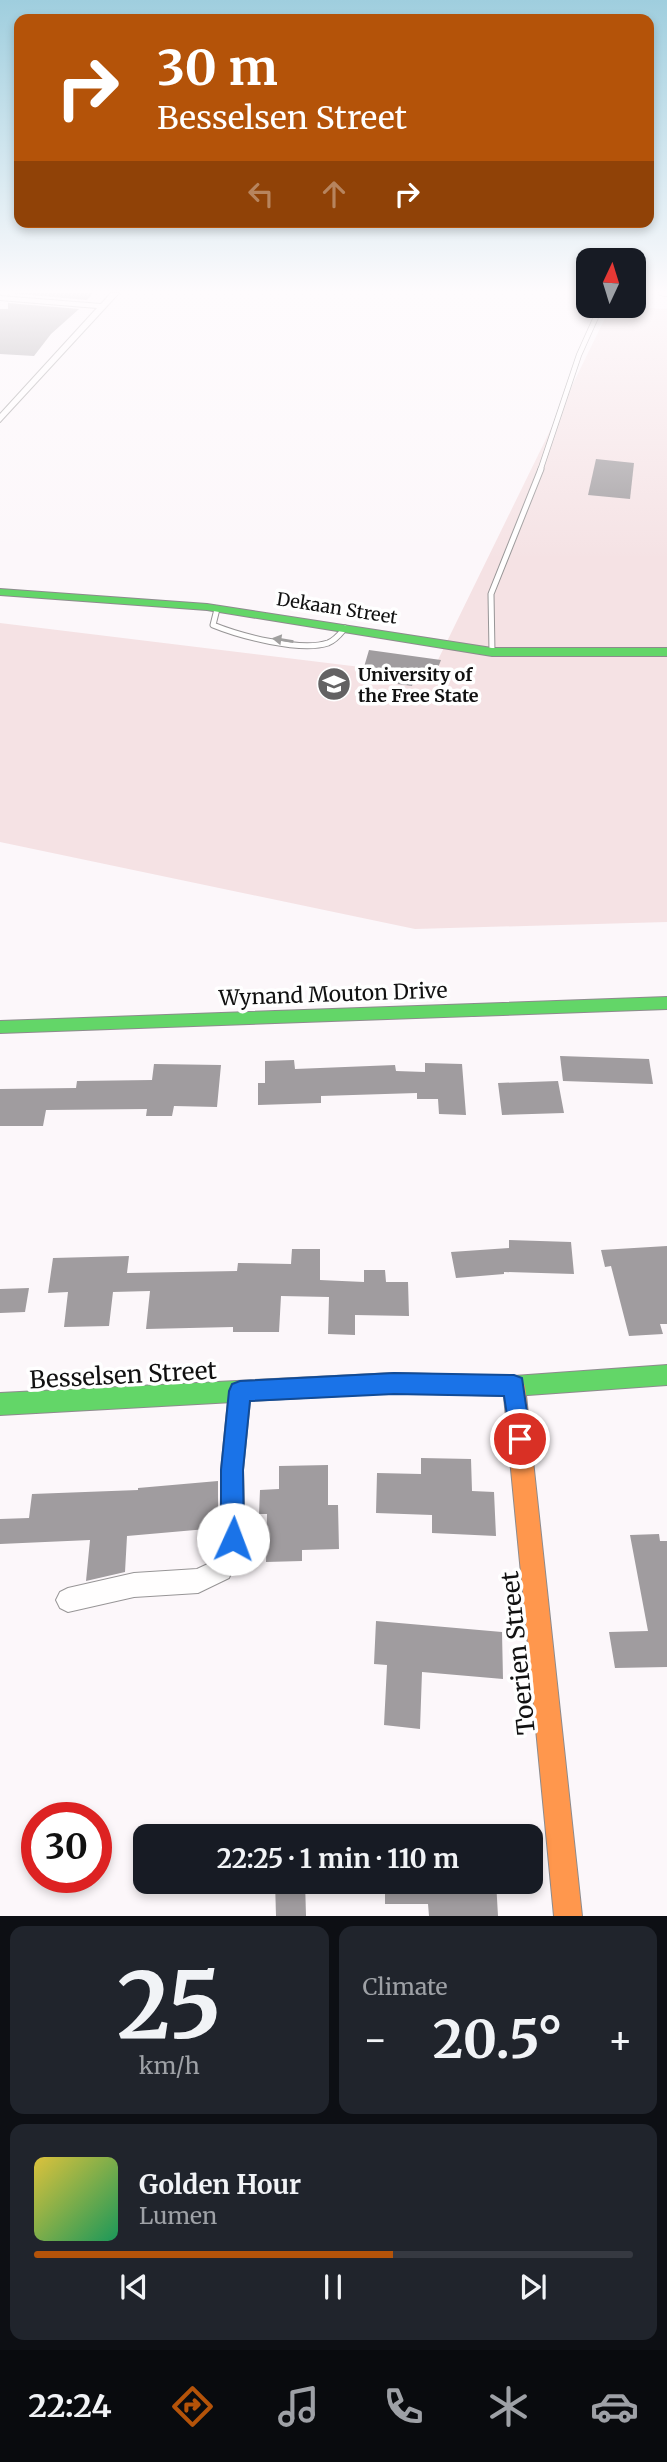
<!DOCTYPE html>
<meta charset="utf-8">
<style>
body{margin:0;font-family:Merriweather,serif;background:#20242c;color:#f1f3f6;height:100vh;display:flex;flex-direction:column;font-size:26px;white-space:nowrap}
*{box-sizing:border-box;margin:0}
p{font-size:23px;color:#9ea1a6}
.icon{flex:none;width:38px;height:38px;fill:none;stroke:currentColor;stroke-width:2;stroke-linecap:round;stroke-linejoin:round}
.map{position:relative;height:1916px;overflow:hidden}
.sheet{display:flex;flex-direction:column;gap:10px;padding:10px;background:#0d0f14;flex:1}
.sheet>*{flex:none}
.hud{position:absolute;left:14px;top:14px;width:640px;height:214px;border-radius:14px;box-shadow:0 4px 10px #0003;background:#b45309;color:#fff;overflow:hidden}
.needle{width:46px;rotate:4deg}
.tools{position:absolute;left:576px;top:248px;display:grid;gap:14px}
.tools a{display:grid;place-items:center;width:70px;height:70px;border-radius:14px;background:#171b24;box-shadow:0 4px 10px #0003;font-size:35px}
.speed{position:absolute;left:21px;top:1802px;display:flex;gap:14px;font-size:35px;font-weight:700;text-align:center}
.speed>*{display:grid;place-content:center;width:91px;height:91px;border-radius:50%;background:#171b24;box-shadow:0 4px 10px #0003;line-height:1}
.speed .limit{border:10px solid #d22;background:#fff;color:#111}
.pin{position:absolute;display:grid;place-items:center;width:60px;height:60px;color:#fff;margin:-30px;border:4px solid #fff;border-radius:50%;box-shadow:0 2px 7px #0007}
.me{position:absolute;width:77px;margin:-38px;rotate:2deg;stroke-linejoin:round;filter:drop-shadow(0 0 5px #0008)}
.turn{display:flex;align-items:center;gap:24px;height:147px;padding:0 28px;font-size:32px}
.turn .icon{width:91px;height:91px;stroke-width:2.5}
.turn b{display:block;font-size:49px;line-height:60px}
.lanes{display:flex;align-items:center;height:66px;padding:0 28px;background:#0003;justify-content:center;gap:35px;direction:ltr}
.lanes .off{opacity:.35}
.big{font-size:52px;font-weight:700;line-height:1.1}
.sheet .widget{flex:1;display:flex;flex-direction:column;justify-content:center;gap:10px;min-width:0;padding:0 24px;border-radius:14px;background:#20242c}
.sheet .dial{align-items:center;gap:0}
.dial b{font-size:91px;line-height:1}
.song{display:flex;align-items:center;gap:21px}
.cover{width:84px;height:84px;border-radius:10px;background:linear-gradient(135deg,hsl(50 70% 55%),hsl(150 70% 35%))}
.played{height:7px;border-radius:4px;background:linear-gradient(90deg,#b45309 60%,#363941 60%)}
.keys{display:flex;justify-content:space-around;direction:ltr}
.heat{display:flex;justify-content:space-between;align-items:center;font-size:38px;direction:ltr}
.sheet .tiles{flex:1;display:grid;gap:10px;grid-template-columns:1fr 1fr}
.widget:last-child{grid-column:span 2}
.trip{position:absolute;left:133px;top:1824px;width:410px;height:70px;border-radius:14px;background:#171b24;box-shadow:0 4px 10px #0003;font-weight:700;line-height:70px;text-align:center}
.tab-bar{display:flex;height:112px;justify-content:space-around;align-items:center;background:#090b0e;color:#9ea1a6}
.tab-bar .icon{width:49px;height:49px}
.tab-bar .current{color:#b45309}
.tab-bar b{font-size:32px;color:#f1f3f6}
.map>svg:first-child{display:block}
.pitch{fill:#f5e2e4}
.building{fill:#a09c9f}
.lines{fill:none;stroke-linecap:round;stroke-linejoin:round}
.lane-far1-casing{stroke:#979596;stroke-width:6}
.lane-casing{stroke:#979596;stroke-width:7}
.street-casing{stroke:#979596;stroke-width:2}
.fast-casing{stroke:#8d8b8d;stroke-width:2}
.slow-casing{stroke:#8d8b8d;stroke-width:2}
.lane-far1{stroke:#fffefe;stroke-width:4.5}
.lane{stroke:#fffefe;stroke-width:5}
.street{fill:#fffefe;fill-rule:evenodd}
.fast{fill:#63d668;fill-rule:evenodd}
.slow{fill:#ff974d;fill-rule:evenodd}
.oneway{fill:#a09f9f}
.route{fill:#1a73e8;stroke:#114b97;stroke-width:2}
.labels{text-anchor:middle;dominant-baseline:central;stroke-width:7;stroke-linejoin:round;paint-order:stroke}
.far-street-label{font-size:18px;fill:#111;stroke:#fff}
.far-poi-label{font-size:18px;font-weight:bold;fill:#111;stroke:#fff;text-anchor:start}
.street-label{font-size:21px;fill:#111;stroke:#fff}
.near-street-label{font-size:24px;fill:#111;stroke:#fff}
</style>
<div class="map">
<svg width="667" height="1916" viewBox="0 0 667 1916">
<rect width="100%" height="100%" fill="#fcf7fa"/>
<path class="pitch" d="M611,306l56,3v613l-252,7 -415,-87v-219l385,47 49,-2z"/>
<g class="building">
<path d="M8,293h85l-6,7z"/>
<path d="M8,303l71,6 -28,25 -17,22 -34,-2v-45h8z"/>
<path d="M596,459l38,4 -4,36 -42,-4z"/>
<path d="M369,650l72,10 -7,18 -19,-3 -3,11 -36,-5 5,-12 -17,-2z"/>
<path d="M560,1056l89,3 4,25 -90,-3z"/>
<path d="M294,1060l1,9 100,-4 1,6 29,1v-9l37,1 4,51 -27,-1 -1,-15h-21v-6l-96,3v7l-63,2v-22h7v-22z"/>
<path d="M154,1064l67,1 -4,42 -43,-1 -2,10h-26l1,-7 -101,1 -3,16h-43v-37l76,-1 1,-7 75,-1z"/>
<path d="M558,1081l6,32 -62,2 -4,-32z"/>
<path d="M509,1240l62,2 3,32 -70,-2v2l-48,4 -5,-26 58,-4z"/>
<path d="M667,1246v78h-7l3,10 -34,2 -18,-70 -6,1 -4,-17z"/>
<path d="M292,1249h28v31l44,2v-12h21l1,12h22l1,34 -54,-1v20l-27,-1 1,-37 -48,-1 -2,36h-46v-5l-87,2 4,-38 -37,1 -4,34 -45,1 4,-35 -20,1 5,-35 76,-2 -2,17 110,-2 1,-8 53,1z"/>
<path d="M29,1288l-4,24 -25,1v-24z"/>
<path d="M421,1458l50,1 1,32 22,1 2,44 -64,-3v-18l-56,-2 1,-40 44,1z"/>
<path d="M328,1465v40h10l1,44 -37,1v11l-36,1 1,-48h-8l1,-24 19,-1v-23z"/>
<path d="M218,1481v47l-91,8 -2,36 -39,9 4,-41 -90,4v-25l29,-1 3,-24 106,-4v-2z"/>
<path d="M659,1534l1,7h7v126l-52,1 -6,-36 39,-1 -18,-96z"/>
<path d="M376,1621l126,11 1,47 -81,-7 -2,57 -36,-4 3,-60 -13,-1z"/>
<path d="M275,1881h30l1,35h-30z"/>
<path d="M385,1881h111l2,35h-69l-1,-12h-43z"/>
</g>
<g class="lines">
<g class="lane-far1-casing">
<g id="lane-far1">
<path d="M661,293l6,1"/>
<path d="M540,471l39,-116 22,-49"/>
</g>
</g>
<g class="lane-casing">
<g id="lane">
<path d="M217,609l-4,16c27,11 87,27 115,18 8,-3 12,-9 17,-15"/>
<path d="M492,652l-1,-58 50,-125"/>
</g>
</g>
<g class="street-casing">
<g id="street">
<path d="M111,293h8l-119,129v-8l97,-106 -97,-8v-4l101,8z"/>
<path d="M240,1381l8,3 3,7 -8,79 2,69 -16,39 -31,15 -64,4 -66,15 -8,-4 -4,-8 4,-8 8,-4 66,-15 63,-4 15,-7 9,-23v-69l8,-79 3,-7z"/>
</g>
</g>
<g class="fast-casing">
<g id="fast">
<path d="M0,589l207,15 285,44h175v8h-175l-285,-46 -207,-15z"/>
<path d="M667,997v12l-667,24v-12z"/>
<path d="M667,1365v20l-153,11 -120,-3 -394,22v-22l394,-20 120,3z"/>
</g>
</g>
<g class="slow-casing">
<path id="slow" d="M514,1376l7,3 4,7 57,530h-28l-51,-530 4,-7z"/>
</g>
<use href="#lane-far1" class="lane-far1"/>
<use href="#lane" class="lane"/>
<use href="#street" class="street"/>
<use href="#fast" class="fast"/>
<use href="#slow" class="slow"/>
</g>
<defs><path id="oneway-solid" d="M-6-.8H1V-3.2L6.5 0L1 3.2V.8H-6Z" transform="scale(1.75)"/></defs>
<use class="oneway" href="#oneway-solid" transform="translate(283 640) rotate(-171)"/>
<linearGradient id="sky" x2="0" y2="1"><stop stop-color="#9fcede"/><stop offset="0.52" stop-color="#fefbfd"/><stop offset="1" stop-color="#fefbfd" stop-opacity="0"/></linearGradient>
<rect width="667" height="561" fill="url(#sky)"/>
<path class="route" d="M394,1373l120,2 8,3 9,61 -4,8 -7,3 -8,-3 -8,-51 -110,-2 -144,7 -7,69 1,69 -3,8 -8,4 -9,-4 -3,-8v-69l8,-79 3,-7 8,-3z"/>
<defs>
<g id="university-disc" transform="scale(1.75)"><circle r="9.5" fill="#636263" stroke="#fff"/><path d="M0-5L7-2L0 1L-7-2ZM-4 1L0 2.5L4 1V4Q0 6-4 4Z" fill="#fff"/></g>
</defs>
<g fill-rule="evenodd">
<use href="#university-disc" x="334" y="684"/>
</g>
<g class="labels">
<g class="far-street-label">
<text transform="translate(337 608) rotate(9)">Dekaan Street</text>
</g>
<g class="far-poi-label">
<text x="358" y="674">University of<tspan x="358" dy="21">the Free State</tspan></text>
</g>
<g class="street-label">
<text transform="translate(333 994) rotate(-2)">Wynand Mouton Drive</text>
</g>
<g class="near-street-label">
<text transform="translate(123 1375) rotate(-3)">Besselsen Street</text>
<text transform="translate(518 1653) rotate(-96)">Toerien Street</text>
</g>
</g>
</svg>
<div class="tools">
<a><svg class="needle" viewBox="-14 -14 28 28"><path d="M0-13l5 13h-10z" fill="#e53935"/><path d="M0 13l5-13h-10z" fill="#9ea1a6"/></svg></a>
</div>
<div class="speed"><div class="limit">30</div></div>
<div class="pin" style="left:520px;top:1439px;background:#d93025"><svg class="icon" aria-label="arrive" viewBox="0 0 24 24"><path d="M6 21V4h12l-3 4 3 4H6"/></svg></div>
<svg class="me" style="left:233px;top:1539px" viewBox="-20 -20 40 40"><circle r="19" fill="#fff"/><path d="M0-13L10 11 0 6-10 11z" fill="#1a73e8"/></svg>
<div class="trip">22:25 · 1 min · 110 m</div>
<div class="hud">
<div class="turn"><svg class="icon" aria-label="right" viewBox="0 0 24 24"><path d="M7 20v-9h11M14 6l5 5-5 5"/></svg><div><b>30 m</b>Besselsen Street</div></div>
<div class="lanes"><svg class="icon off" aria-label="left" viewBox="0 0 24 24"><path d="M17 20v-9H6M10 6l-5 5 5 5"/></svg><svg class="icon off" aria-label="ahead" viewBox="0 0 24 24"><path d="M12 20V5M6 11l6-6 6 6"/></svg><svg class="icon" aria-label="right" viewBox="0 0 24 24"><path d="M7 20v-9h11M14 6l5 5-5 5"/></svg></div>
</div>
</div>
<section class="sheet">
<div class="tiles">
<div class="widget dial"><b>25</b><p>km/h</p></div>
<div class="widget"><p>Climate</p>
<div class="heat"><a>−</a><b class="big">20.5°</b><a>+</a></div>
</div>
<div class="widget">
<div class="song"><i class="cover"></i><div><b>Golden Hour</b><p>Lumen</p></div></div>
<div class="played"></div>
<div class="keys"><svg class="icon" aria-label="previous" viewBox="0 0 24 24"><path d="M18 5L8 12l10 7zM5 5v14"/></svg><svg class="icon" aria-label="pause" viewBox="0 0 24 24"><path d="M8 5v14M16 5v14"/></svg><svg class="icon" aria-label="next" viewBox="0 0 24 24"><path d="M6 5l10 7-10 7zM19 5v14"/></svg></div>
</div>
</div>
</section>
<nav class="tab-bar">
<b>22:24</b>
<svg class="icon current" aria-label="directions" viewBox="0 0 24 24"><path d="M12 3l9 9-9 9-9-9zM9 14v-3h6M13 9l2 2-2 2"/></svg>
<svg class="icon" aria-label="music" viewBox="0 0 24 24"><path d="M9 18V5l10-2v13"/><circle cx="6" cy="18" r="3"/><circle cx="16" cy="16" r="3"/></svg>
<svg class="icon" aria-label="phone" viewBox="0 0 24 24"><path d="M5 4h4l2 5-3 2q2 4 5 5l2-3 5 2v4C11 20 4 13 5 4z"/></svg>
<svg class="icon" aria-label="climate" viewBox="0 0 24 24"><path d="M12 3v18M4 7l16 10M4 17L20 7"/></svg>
<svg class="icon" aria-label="car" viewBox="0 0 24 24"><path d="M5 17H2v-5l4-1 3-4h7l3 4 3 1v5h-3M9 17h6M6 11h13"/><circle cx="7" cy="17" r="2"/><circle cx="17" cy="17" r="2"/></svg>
</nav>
